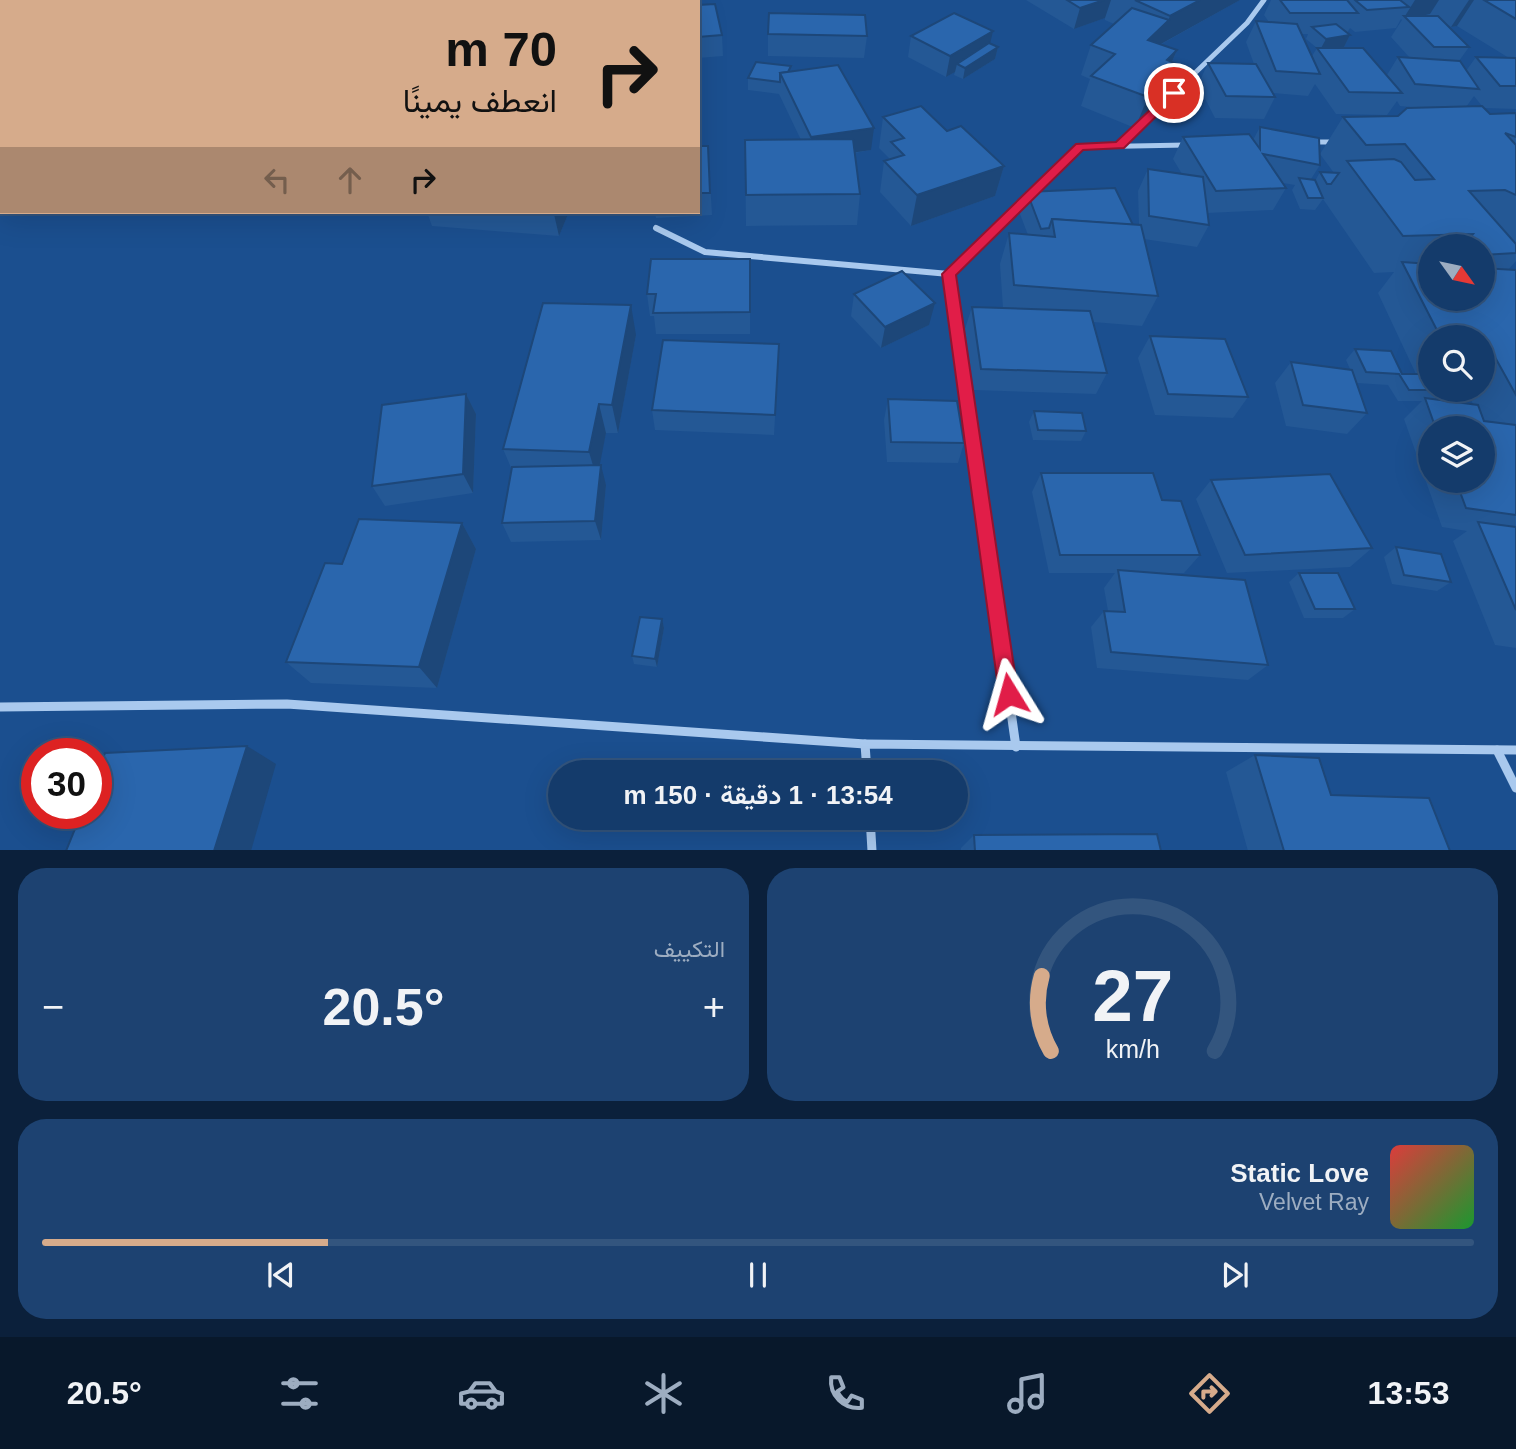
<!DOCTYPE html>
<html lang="ar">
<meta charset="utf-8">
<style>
body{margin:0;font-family:Arial,Vazirmatn,sans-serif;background:#1d4271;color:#f1f3f6;direction:rtl;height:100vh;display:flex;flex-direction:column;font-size:26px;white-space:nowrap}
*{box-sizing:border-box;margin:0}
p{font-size:23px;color:#9dadc1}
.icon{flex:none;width:38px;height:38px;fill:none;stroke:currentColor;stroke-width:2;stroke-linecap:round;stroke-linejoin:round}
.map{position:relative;height:850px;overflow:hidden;direction:ltr}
.panel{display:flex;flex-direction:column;gap:18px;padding:18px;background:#0b203b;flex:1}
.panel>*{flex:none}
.guide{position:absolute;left:0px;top:0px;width:700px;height:214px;box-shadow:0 7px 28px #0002,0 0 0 2px #33557e;direction:rtl;background:#d6ab8b;color:#111;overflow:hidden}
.needle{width:46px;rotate:123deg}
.fabs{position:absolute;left:1418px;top:234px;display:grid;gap:14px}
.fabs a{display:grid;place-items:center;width:77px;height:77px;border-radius:50%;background:#143b6b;box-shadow:0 7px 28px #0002,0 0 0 2px #33557e;font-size:35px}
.speed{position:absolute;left:21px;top:738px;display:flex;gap:14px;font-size:35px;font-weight:700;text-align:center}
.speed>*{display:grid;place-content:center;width:91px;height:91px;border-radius:50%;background:#143b6b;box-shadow:0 7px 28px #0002,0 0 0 2px #33557e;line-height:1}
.speed .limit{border:10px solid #d22;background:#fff;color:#111}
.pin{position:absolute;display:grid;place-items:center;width:60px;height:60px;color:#fff;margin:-30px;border:4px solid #fff;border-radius:50%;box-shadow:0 2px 7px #0007}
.me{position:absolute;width:77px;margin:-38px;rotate:352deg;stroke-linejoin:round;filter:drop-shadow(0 0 5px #0008)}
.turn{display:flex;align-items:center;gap:24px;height:147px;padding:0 28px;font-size:32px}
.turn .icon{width:91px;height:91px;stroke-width:2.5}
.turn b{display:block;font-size:49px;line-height:60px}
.lanes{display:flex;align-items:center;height:66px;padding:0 28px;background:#0003;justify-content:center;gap:35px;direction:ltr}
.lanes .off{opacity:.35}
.big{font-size:52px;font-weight:600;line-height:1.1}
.panel .widget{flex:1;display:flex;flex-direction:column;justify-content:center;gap:10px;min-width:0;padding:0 24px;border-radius:28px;background:#1d4271}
.panel .dial{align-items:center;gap:0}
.dial svg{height:182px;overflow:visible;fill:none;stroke:#33557e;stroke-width:7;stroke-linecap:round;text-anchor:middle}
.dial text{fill:#f1f3f6;stroke:none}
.song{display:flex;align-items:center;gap:21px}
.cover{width:84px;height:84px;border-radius:10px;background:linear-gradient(135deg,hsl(0 70% 55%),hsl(130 70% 35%))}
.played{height:7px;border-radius:4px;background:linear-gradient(90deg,#d6ab8b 20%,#33557e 20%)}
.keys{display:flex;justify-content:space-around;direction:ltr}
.heat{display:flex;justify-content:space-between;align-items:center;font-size:38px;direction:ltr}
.panel .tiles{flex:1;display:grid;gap:18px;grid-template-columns:1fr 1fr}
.widget:last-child{grid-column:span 2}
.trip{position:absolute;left:548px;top:760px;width:420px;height:70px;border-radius:35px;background:#143b6b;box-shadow:0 7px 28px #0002,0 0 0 2px #33557e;font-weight:600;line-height:70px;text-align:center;direction:rtl}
.tabs{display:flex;height:112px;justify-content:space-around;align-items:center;background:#08182b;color:#9dadc1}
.tabs .icon{width:49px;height:49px}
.tabs .active{color:#d6ab8b}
.tabs b{font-size:32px;color:#f1f3f6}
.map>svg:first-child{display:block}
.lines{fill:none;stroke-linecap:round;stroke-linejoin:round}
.canal{fill:#123a6d;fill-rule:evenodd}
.street-far2{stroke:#a9c9ee;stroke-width:5}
.street-far1{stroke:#a9c9ee;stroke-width:6}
.street{stroke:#a9c9ee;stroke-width:9}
.wall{fill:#245895;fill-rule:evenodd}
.shaded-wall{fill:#1d4779}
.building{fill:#2a66ad;stroke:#1d4779;stroke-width:2}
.route{fill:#e11d48;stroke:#92132f;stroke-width:2}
</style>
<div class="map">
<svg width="1516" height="851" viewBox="0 0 1516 851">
<rect width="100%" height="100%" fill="#1b4f8f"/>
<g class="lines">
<path class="canal" d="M0,0h25l-23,2v7z"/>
<g class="street-far2">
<path d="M1310,142h27"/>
<path d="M1120,145l127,-122 17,-23"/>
<path d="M1013,212l67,-65 106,-2"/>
</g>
<g class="street-far1">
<path d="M656,228l49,24 244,22"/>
<path d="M979,489l-30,-215 65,-63"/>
</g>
<g class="street">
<path d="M979,487l37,260"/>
<path d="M0,707l287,-3 578,40"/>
<path d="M1497,750l19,38"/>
<path d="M867,772l-2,-28 651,6"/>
<path d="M870,817l2,34"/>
</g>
</g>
<g class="wall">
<path d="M183,0h38l-2,2h-35z"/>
<path d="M1026,0h214l-80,45 17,5 -5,12 7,3 -13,30 -31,33 -54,-22 9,-27 -9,-4 10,-30 23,-21 -9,-4v-2l-31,11z"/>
<path d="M1271,0h245v109l-32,-1 6,6 26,-1v148l-8,9h8v378l-21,-3 -42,-104 14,-10 -25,-4 -38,-108 18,-18h-24l-10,-16 -31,-2 10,30 -20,21 -61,-8 -11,-43 16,-21 59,7 -4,-9 9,-11 47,25h14l-38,-81 16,-21 -20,1 -51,-74 -8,11 -15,-1 -8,-19 3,-5 -12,-2 3,5 -13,22 -66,3 2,12 -12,22 -53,-8 14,57 -16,30 -49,-4 14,51 -11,21 -122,-4 -9,-61 7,-22 31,1 -3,-44 9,-31 19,2 -8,-21 7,-22 106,33h6l-1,-34 10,-22 34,5 -9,-15 10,-22 70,3 7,-13 60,38 -9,14 4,2 5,-9 14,1 -14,-19 23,-37 55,-1 23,-8 -21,-2 -3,-5 -10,14 -51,-1 -21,-30 -7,12 -35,-3 2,4 -11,22 -49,-1 -17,-33 10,-22 46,1 -8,-22 10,-21 13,1 -5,-7zM1401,19l1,1 -11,17 19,21 -12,-1 -11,18 -51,-27 8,-1 6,-12 -3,-2 3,-5 5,4 41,-4zM1445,23l6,4 6,-1 52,32 -33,-1 -10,14 -7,-10 10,-14zM1302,34h6l-2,5 11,9 -5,8zM1474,96l8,10 -16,1zM1430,247h52v52h-52zM1430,338h52v52h-16l7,14 -30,-4 10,-10h-23zM1430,429h52v52h-52z"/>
<path d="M698,5l24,30 1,21 -25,2z"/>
<path d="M768,34l99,2 -3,22 -96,-2z"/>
<path d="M911,36l79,7 8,4 -3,12 -32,20 -9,-4 1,-3 -9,5 -38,-20z"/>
<path d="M790,71l81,79 -16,3 5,41 -3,31 -111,1 -1,-86h56l-22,-46 -31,-4v-12z"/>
<path d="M883,117l121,49 -9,30 -84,30 -31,-34 4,-31 4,-1 1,-2 -10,-10z"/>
<path d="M698,146h10l4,69 -56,3 -1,-6h43z"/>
<path d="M427,212h142l-10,24 -127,-10z"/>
<path d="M750,259v75h-94l-2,-18h-4l-3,-22z"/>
<path d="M854,294l75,31 -48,23 -30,-32z"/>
<path d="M636,335l-18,98h-12l-7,32 7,20 -5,55 -90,2 -9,-19 10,-53 -9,-21z"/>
<path d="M1150,336l98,61 -15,21 -78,-3 -17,-57z"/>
<path d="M779,344l-5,91 -119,-5 -3,-20z"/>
<path d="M466,394l10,20 -3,79 -88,13 -13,-20z"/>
<path d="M888,399l76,44 -6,20 -71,-1 -3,-42z"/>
<path d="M1034,411l52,20 -5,10 -48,-1 -4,-18z"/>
<path d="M1041,473l121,27 38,55 -16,18h-30l114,92 -20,15 -151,-12 -6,-41 13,-16h4l-4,-23 11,-15h-66l-17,-81z"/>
<path d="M1211,480l161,68 -22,19 -123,6 -31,-74z"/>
<path d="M462,523l14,26 -39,139 -126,-5 -25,-21 56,-98z"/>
<path d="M1396,547l55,35 -14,9 -45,-7 -8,-27z"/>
<path d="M1299,573l56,36 -12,9h-39l-15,-36z"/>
<path d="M662,619l2,9 -7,39 -23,-3 -2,-8z"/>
<path d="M1255,755l76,40 119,56h-202l-22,-79z"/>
<path d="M974,835l187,16h-200v-3z"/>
</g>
<g class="shaded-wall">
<path d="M206,0h15l-2,2h-12z"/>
<path d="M1104,0h7l-6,18 -31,11 6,-21z"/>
<path d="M1200,0h40l-81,45 -11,-5 20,-19 2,-5z"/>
<path d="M1415,0h24l-9,14 -23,5 -2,-3z"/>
<path d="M1469,0h5l-17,26 -6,1z"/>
<path d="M993,31l-5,22 -31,11 -2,8 -9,5 4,-21z"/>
<path d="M1350,35l-6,12 -24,3 6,-11z"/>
<path d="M998,47l-3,12 -32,20 2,-11z"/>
<path d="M1177,50l-13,30 15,-15 -13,30 -31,33 13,-31 19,-37z"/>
<path d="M874,128l-3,22 -61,9 1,-22z"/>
<path d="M1004,166l-9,30 -84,30 6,-31z"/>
<path d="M555,212h14l-10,24 -5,-22z"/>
<path d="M935,303l-6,22 -48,23 4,-21z"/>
<path d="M631,305l5,30 -18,98 -6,-28z"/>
<path d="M466,394l10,20 -3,79 -10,-19z"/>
<path d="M599,404l7,29 -9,46 -8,-27z"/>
<path d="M601,465l5,20 -5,55 -6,-19z"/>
<path d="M462,523l14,26 -39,139 -18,-21z"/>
<path d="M662,619l2,9 -7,39 -2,-8z"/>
<path d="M247,746l29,18 -25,87h-37z"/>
</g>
<g class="building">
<path d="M490,0h115l-2,2h-115z"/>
<path d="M1067,0h37l-24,8z"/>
<path d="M1135,0h65l-30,16z"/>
<path d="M1280,0h67l11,13h-68z"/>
<path d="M1355,0h45l9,7 -42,3z"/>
<path d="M1484,0h32v19z"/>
<path d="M715,4l7,31 -24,2v-32z"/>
<path d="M1132,8l37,12 -21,20 29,10 -10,10 12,5 -31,32 -57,-21 24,-22 -24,-9z"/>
<path d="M769,13l96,2 2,21 -99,-2z"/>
<path d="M954,13l39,18 -43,25 -39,-20z"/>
<path d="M1404,16h34l31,31h-35z"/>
<path d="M1256,21l41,3 23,50 -44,-3z"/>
<path d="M1336,24l14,11 -24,4 -14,-12z"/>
<path d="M989,43l9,4 -33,21 -8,-4z"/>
<path d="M1317,48h46l39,45 -53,-1z"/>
<path d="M1398,57l62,4 19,28 -64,-5z"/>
<path d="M1476,57l40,1v28h-16z"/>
<path d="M756,62l35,4 -3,6 -8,1v9l-32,-4z"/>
<path d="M1208,63l48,1 19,33 -49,-1z"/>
<path d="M838,65l36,63 -63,9 -31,-64z"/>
<path d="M921,106l26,25 14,-5 43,40 -87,29 -33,-34 20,-6 -13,-13 13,-4 -21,-21z"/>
<path d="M1482,106l8,8 26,-1v24l-11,-4 11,12v50l-11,-5 -36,1 47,53v9l-34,2v-8h-20l11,-13 -70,2 -56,-75 47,-2 7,3 14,18 19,-1 -29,-35 -39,1 -23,-28 55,-1 9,-8z"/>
<path d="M1260,127l59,11 1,27 -57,-11 23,34 -70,3 -33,-54 66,-3 11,15z"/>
<path d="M853,139l7,55 -114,1 -1,-55z"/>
<path d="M698,146h10l2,47h-12z"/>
<path d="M1148,169l55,8 6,48 -60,-9z"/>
<path d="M1320,172l19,1 -8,11h-4z"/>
<path d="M1299,178l16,2 8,18h-15z"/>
<path d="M1115,188l18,37 -81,-6 -3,9 -8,1 -14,-37z"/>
<path d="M524,212h31l-1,2z"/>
<path d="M1052,219l89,6 17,71 -144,-11 -5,-52 46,4z"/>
<path d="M651,259h99v53l-97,1 3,-19h-9z"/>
<path d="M1402,262l28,2v35h52v-31l34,2v125l-25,-45 -9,-1v-11h-41z"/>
<path d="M902,271l33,32 -50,24 -31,-33z"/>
<path d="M543,303l88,2 -19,100 -13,-1 -10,48 -86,-3z"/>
<path d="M972,307l118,4 17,62 -126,-4z"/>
<path d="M1150,336l75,3 23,58 -80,-3z"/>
<path d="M663,340l116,4 -4,71 -123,-5z"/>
<path d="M1355,349l36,2 11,23h28v16h-21l-10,-16 -33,-2z"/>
<path d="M1291,362l61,8 15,43 -64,-8z"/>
<path d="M466,394l-3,80 -91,12 10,-81z"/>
<path d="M1425,398l53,7 6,16 32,4v90l-50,-7 -10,-27h26v-52h-46z"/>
<path d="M888,399l69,2 7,42 -73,-1z"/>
<path d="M1034,411l48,2 4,18 -48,-1z"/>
<path d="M601,465l-6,56 -93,2 10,-56z"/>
<path d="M1041,473h112l9,27 19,1 19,54h-140z"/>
<path d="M1330,474l42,74 -127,7 -34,-75z"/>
<path d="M359,519l103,4 -43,144 -133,-5 39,-99 17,1z"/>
<path d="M1478,522l38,5v83z"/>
<path d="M1396,547l45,7 10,28 -47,-7z"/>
<path d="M1118,570l127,10 23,85 -157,-13 -7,-41 21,1z"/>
<path d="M1299,573h39l17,36h-40z"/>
<path d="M640,617l22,2 -7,40 -23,-3z"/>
<path d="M247,746l-33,105h-148l15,-37h15v-39l9,-22z"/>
<path d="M1255,755l64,3 12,37 98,3 21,53h-166z"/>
<path d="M1157,834l4,17h-186l-1,-16z"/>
</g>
<path class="route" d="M1170,91l10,2 -56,55 -41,2 -127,125 62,419 -2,7 -7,3 -7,-3 -3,-7 -57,-420 134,-130 40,-2z"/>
</svg>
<div class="fabs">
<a><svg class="needle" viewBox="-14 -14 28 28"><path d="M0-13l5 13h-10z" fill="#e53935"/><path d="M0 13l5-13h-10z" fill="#9dadc1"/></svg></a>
<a><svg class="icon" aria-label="search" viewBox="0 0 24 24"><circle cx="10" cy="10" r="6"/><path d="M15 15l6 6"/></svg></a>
<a><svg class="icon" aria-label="layers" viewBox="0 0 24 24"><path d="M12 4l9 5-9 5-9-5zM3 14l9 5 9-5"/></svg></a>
</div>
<div class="speed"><div class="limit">30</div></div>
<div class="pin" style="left:1174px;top:93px;background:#d93025"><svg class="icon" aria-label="arrive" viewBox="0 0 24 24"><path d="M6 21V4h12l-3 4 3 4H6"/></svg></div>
<svg class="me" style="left:1009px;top:694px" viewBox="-20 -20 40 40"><path d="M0-17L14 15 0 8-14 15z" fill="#e11d48" stroke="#fff" stroke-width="4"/></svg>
<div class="trip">13:54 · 1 دقيقة · 150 m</div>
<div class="guide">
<div class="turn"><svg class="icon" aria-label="right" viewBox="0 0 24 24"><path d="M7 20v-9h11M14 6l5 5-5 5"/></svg><div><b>70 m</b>انعطف يمينًا</div></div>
<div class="lanes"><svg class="icon off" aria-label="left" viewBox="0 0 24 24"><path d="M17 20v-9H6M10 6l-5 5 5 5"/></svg><svg class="icon off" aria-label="ahead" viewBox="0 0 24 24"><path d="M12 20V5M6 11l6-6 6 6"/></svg><svg class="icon" aria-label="right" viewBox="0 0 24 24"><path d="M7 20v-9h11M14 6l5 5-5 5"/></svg></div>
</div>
</div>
<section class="panel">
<div class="tiles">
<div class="widget dial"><svg viewBox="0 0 100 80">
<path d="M14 69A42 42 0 1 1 86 69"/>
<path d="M14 69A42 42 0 0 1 10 36" stroke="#d6ab8b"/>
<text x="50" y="56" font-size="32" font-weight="700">27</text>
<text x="50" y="72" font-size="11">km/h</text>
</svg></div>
<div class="widget"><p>التكييف</p>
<div class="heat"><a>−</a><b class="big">20.5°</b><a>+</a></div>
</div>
<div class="widget">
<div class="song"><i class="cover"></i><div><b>Static Love</b><p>Velvet Ray</p></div></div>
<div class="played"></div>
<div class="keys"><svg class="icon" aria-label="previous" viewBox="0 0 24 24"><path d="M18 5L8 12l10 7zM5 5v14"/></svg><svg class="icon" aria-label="pause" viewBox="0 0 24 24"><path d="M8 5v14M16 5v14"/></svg><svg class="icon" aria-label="next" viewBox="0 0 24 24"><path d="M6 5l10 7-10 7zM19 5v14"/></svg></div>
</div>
</div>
</section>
<nav class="tabs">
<b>13:53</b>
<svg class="icon active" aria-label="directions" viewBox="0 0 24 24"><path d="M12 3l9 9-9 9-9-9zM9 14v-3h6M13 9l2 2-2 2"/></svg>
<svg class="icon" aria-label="music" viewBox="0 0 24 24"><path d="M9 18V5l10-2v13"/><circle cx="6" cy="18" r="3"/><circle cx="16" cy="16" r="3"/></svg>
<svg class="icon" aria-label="phone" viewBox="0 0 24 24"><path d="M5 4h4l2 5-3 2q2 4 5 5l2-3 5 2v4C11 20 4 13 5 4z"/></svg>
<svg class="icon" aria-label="climate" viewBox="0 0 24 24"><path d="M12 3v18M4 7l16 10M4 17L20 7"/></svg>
<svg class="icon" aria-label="car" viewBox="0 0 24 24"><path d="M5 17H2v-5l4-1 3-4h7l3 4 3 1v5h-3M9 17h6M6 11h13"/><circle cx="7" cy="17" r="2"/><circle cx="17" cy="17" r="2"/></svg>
<svg class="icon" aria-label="filters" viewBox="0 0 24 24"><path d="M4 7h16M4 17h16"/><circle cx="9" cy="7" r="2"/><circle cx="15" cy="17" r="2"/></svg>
<b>20.5°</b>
</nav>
